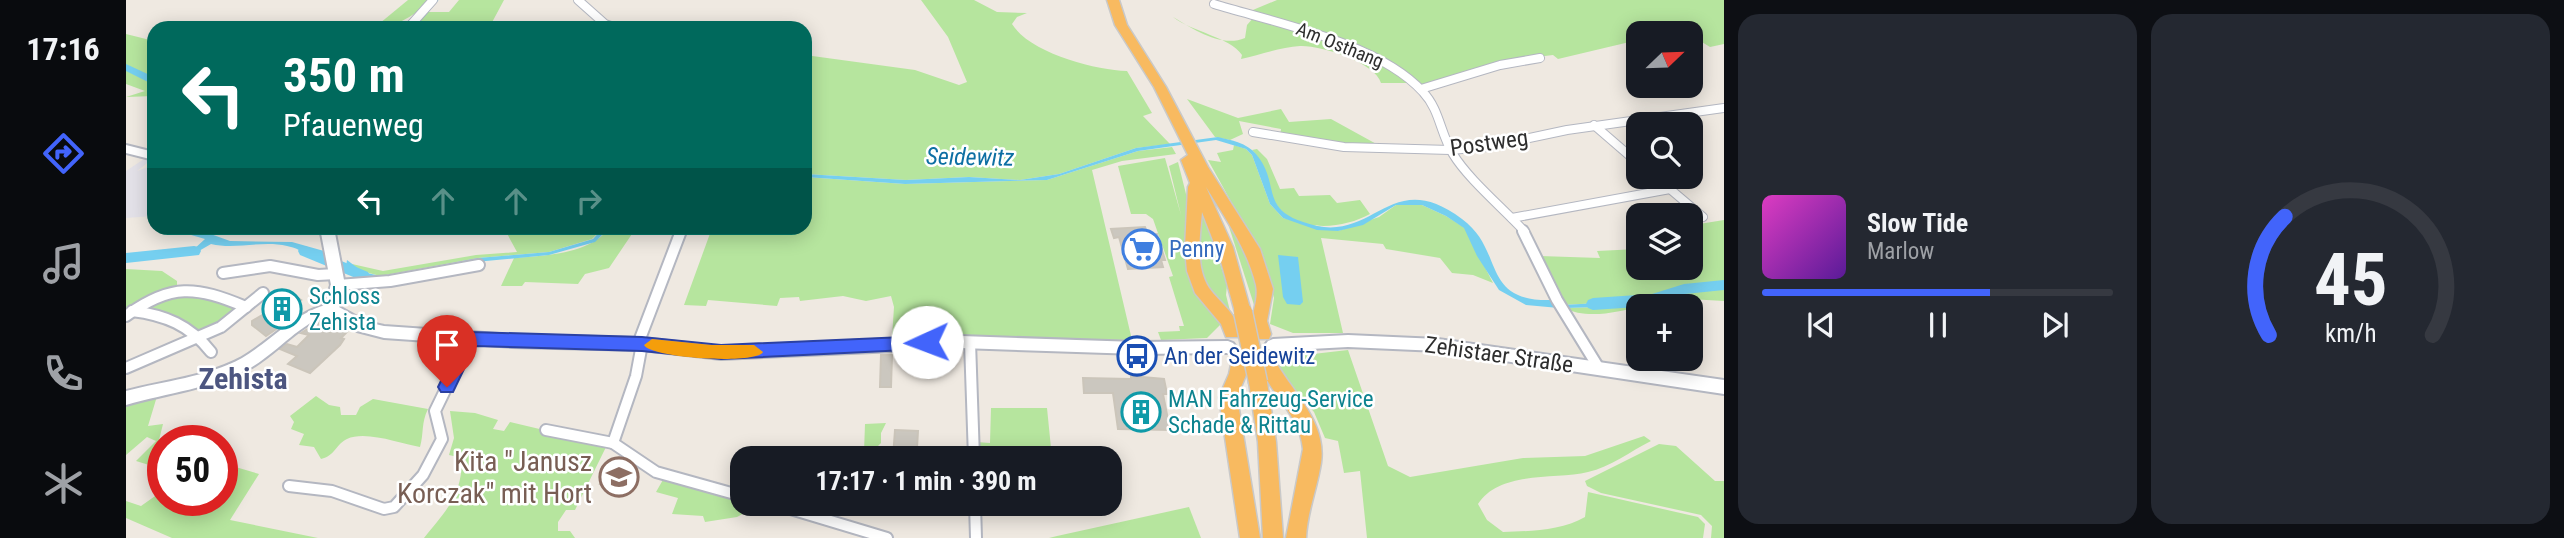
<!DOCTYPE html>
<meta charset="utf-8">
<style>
body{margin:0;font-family:"Roboto Condensed",sans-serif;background:#242831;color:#f1f3f6;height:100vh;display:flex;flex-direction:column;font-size:26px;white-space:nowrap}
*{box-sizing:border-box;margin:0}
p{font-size:23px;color:#9ea1a6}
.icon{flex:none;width:38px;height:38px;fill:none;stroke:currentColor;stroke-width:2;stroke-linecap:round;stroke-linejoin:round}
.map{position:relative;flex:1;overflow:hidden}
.details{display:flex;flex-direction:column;gap:14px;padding:14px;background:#0d0f14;width:840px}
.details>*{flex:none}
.banner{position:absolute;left:21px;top:21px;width:665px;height:214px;border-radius:21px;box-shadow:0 4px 18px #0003;background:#00695c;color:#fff;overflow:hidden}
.needle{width:46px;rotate:67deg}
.buttons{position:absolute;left:1500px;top:21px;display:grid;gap:14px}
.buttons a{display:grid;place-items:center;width:77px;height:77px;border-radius:14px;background:#171b24;box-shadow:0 4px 18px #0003;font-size:35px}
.speed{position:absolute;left:21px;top:425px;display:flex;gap:14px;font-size:35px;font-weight:700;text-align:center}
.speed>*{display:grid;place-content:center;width:91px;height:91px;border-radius:50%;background:#171b24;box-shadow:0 4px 18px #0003;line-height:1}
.speed .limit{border:10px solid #d22;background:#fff;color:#111}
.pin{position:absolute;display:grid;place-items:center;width:60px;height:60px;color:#fff;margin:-72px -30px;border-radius:50% 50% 50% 0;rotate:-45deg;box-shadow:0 0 7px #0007}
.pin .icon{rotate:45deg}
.me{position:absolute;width:77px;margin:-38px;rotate:268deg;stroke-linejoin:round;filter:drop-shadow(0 0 5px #0008)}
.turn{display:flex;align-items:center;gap:24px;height:147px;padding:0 21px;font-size:32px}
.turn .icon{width:91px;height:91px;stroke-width:2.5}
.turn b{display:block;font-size:49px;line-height:60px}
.lanes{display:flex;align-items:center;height:66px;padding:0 21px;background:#0003;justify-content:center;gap:35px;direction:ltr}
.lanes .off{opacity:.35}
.details .tile{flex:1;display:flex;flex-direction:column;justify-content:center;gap:10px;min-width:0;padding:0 24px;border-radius:21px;background:#242831}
.details .dial{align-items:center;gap:0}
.dial svg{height:182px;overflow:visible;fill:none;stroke:#363941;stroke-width:7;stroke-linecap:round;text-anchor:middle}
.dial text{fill:#f1f3f6;stroke:none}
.song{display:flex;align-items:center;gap:21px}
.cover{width:84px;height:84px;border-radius:10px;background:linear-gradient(135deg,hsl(310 70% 55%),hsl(270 70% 35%))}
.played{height:7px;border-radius:4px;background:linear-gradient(90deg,#4264fb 65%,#363941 65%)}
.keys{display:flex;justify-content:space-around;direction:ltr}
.details .tiles{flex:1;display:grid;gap:14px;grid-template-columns:repeat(2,1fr)}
.trip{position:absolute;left:604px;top:446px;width:392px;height:70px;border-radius:21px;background:#171b24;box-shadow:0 4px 18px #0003;font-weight:700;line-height:70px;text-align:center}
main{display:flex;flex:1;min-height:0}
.dock{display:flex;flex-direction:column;width:126px;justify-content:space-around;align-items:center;background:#090b0e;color:#9ea1a6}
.dock .icon{width:49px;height:49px}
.dock .current{color:#4264fb}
.dock b{font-size:32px;color:#f1f3f6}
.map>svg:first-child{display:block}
.industrial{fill:#e3e1e8}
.green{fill:#b6e59e}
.water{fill:#75cff0}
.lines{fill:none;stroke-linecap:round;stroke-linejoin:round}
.stream{stroke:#75cff0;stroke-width:2.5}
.river{fill:#75cff0;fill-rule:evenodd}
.building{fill:#cbc7bf;stroke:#cbc5ba;stroke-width:2}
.minor-far1-casing{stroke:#b4b7c1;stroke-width:10}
.minor-casing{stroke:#b4b7c1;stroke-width:14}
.secondary-casing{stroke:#b4b7c1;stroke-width:4}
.trunk-casing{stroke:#c9c9c9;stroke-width:3}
.minor-far1{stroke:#fff;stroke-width:8}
.minor{stroke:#fff;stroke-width:10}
.secondary{fill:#fff;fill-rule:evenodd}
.trunk{fill:#f8ba60;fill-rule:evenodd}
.trunk-bridge-casing{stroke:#c9c9c9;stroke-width:21;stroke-linecap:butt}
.trunk-bridge{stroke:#f8ba60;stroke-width:18}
.route{fill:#4264fb;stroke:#2b41a3;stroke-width:2}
.slow{fill:#f59e0b}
.labels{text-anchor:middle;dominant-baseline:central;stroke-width:5;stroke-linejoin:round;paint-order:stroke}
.far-street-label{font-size:19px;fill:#2e2e2e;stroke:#fff}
.street-label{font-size:23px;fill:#2e2e2e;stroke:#fff}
.shop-label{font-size:23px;fill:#366cbe;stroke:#fff;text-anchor:start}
.culture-label{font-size:23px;fill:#0d838f;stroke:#fff;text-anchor:start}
.transit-label{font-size:23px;fill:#164399;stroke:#fff;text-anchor:start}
.water-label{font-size:24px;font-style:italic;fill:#0d6fa3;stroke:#fff}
.near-education-label{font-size:28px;fill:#785e54;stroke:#fff;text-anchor:end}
.district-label{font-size:30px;font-weight:bold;fill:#4d5680;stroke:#fff}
</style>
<main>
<nav class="dock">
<b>17:16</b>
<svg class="icon current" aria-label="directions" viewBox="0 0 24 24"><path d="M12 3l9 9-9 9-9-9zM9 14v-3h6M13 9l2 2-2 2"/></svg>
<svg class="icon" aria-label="music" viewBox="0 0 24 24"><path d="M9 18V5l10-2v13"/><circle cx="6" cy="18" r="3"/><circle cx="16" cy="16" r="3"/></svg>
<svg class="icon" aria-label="phone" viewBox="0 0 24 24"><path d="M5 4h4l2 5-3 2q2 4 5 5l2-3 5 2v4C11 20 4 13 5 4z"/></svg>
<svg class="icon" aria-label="climate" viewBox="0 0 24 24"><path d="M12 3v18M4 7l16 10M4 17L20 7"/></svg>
</nav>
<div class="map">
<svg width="1598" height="538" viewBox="0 0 1598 538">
<rect width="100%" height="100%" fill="#efe9e1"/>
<path class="industrial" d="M18,159l7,1 -14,11 17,-6v51l-28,2v-47z"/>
<g class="green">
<path d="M282,0h23c-14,14 -36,28 -57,28z"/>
<path d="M310,0l-8,12h21l10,-12h45l-15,28h-79z"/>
<path d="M795,0h53l23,12 30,1 -10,4 -5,7c18,29 83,46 115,47l25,42 -9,3 27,28 -34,4 -77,26 -39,6 -51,-3 -63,3 -101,-6v-119l110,15 44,15 8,-3 -19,-45z"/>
<path d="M1151,0h447v44l-14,3 -26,-16 -46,2v7l-80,19 -5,-4 -34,4 -96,28 -36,-25 -139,-50z"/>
<path d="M1047,17c20,12 48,31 72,21l2,-13 7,-8 117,38 41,28h-31c-6,-21 -61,-38 -81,-37 -19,1 -40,9 -59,13l1,-4c-12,-18 -50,-23 -69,-38z"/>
<path d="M0,34l28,7v55l-28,1 19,-6 -19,-7z"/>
<path d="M1061,99l51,19 43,-9 8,13 42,-3 49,27 -100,-9 1,-8 -42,-8 4,13 -13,6 -15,-3z"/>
<path d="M1108,145l12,4 6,6 18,49 13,14 55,13 41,-14 17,-12h26l24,11 19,12 28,55 -20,-8 -21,-2 -12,-15 -54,-9 -3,-5 -62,-6 22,95h-50l-23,-9 4,-26 -10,-37 -56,-101 13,2 -4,-9 16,-3z"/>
<path d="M1046,147l4,7 -54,7 -30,9 40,170 -240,-3 2,-30 -3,-11 -25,5 -23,-5 -43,5 -1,-4 -19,1 -3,8 -69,-6 -2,6 -22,-1 28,-77h93v-51l100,7 142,-4 91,-29z"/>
<path d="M1131,149l10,10 13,30 14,-1 5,8 31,-1 7,8 23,-3 10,14c-27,15 -74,20 -94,-10 -11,-17 -9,-39 -24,-54z"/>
<path d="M1039,158l16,57 -12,-49 9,-4 9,36 3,71 34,52 -17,17 -46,2 -3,-8 22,-1 -1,-5h5l-15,-49 4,-1 -20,-57 -7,-5h-15l-13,-48z"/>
<path d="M1075,205l26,80 -1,10 5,20 -25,-30 -5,-19z"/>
<path d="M1098,211c16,25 41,66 31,97z"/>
<path d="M1598,220v65l-40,4 -32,11 -89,5 -23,-49 60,2 -3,-7 41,-2v19h52l2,-29 9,-7 -8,-7z"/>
<path d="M378,228h99l-11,11 -43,13 -71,6 -98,18 -25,-7 -3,-5 31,7 93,-16 41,-3z"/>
<path d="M483,228h27l-27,40 -24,6 -7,10 -53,-2 -3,4h-21l13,-28c29,-2 77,-4 95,-30z"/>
<path d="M0,269l36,2 15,10v5l-27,11 -24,17z"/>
<path d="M1598,288v13l-35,-2 -5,7c-13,0 -34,-4 -46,0 -18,7 -55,13 -73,2l65,-2 58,-14z"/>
<path d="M62,292l49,16 -34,29 -65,-26 15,-10z"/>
<path d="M1222,350l40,116 22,11 113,-19 62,-2 59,-20 7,5c-20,10 -41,26 -63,31 -33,8 -88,-2 -110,32l9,16 16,12c27,-1 58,-1 82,-15l3,-25 110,25 7,7 -2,14h-336l-7,-67 -16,2 -6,-32 -13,-3 -11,-26 -38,-42 11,-13z"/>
<path d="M32,393l-10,33 15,-2 -4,16 4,2v14l-14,9 -13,-4 20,-20 -9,-4 -21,18v-53z"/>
<path d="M190,396l13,9 11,2 1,8h15l4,-8 13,-8 55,10c-7,14 -4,24 -8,38 -19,-3 -54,-17 -73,-8 -11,5 -12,17 -26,20l-7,-12 -15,-2 5,-11 -13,-5 3,-7 -4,-6z"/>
<path d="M865,408h56l5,50h-56l-1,-7h-19v-9l14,1z"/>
<path d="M324,411l25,2 23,7 -5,9 11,2 6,-9 97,23 -32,65h-9l-8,12v9h12l5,7h-151c22,-28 38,-41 38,-80l-13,-3 5,-17z"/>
<path d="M760,423l-5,10v10l-8,8 -9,1 1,-28z"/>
<path d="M1533,444l17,2 39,35h9v57h-13l1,-12 -11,-11 -100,-22 -14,-7 -2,-5z"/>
<path d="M96,463l37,11 -29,46 88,18h-146l-46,-20v-17l15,5 17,-12 5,2v4h59z"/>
<path d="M538,478l78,21v5h8l2,5 -15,8 -32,5 -2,-6 -31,-2 6,-16 -22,-6z"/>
<path d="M1063,507l12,31h-152l8,-2z"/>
</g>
<g class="water">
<path d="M1092,137c13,3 29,6 38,17 27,32 -1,58 61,72 59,12 76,-59 145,-7 44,32 17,84 92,81l5,8 -33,-3 -27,-15 -22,-34 -13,-28 -18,-12 -24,-11h-26l-33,20 -25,6 -21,-1 -34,-12 -13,-14 -18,-49 -6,-6 -30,-9 -78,11 -91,29 -142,4 -100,-7v-3l101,6 63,-3 51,3 39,-6 77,-26z"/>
<path d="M41,228h27l36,13 62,1 32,9 -2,11c-11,-5 -23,-14 -35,-16 -25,-6 -51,4 -76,-2l-19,11 -16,1 3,-4 14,-2 12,-11z"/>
<path d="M477,228h6l-14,14 -46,13 -74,7 -101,18 -29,-7 2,-13 16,12 17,4 21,-3 77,-15 71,-6 44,-13z"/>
<path d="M1152,255l20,2 5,45 -3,3 -13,-1 -4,-7z"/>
<path d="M1598,285v3l-36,4 -58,14 -65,2 -2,-3 89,-5 32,-11z"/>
</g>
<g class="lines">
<g class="stream">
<path d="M295,19l16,-19"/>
<path d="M271,28l2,-4"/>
</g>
<g class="river">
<path d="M0,64l28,13v8l-28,-14z"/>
<path d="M68,246l5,1 2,4 -2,4 -73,8v-10z"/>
<path d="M179,246l63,26 2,4 -7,5 -63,-26 -2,-4 2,-4z"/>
<path d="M1598,280v10l-39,4 -33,12 -59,4 -5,-2 -2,-4 2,-4 5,-2 59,-4 32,-10z"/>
</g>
</g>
<g class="building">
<path d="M1019,227l3,8 9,-1 8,26h-4l2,7 -35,2 -9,-32 -5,1 -3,-9z"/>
<path d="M169,296l6,4 -28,18 9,7 -16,11 -14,-11v-4z"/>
<path d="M196,320l27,10 -8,8 3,1 -4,6 -30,28 -22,-9 9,-8 -17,-7 7,-5 10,3 12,-12 -8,-2z"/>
<path d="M755,355h11l-1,32h-11z"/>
<path d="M1005,376l33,3 3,15h-4l7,36 -52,-1 -5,-36h-29l-1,-15 48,1z"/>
<path d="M769,430l23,1 -1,17 13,1v9h-37z"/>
<path d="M489,461l22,8 -10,18 -17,-6 -3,5 -7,-2z"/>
</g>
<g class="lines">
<g class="minor-far1-casing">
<g id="minor-far1">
<path d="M452,0l27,24 12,4"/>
<path d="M1088,4c62,19 165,39 209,88 17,18 17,41 30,62 15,25 51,55 72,78"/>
<path d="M282,28l25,-28"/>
<path d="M1295,89l79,-24 40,-7"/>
<path d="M1468,125l44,38"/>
<path d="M1127,132l91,15 106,3 37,-3 80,-17 157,-22"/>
<path d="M1544,189l33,28"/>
<path d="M1386,218l158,-29 -16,-12"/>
<path d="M554,232l2,-4"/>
</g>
</g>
<g class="minor-casing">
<g id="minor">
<path d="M1397,231l34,69 43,70"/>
<path d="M97,273l47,-7 48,9 18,-1"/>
<path d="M212,285l52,-4 89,-16"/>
<path d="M6,311c33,4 58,14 79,41"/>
<path d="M0,316c45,-33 70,-30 120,-9"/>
<path d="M844,342l4,116"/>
<path d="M512,344l43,-113"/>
<path d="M516,344l-6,32 -23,67 43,29 86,24"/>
<path d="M0,368l95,-41 42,-34"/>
<path d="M420,430l67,13"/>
<path d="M163,486l43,5 52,18 10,-2 29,-32 19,-36 -7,-28 35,-72"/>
<path d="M648,504l113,34"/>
<path d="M849,504l1,34"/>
</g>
</g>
<g class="secondary-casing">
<g id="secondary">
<path d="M0,145l28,7v8l-28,-7z"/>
<path d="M194,228h14l11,57 -6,22 27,15 18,4 128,9 130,3 79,9 240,-11 176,6 91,-1 5,2 3,4 -3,4 -5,2 -91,1 -176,-6 -240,11 -79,-9 -130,-3 -128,-9 -27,-7 -28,-16c-30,9 -50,36 -77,52 -38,21 -85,26 -126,38v-14c38,-10 81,-14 116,-33 29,-17 50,-43 83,-53l6,-20z"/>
<path d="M1222,335l90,4 286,41v14l-286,-43 -90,-4 -75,4 -5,-2 -3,-4 3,-4 5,-2z"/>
</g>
</g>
<g class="trunk-casing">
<g id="trunk">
<path d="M981,0h12l8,25 39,62 42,80 52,82 13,40 -6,32 4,13 -2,5h-12c-11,-22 3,-34 -1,-54 -9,-36 -30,-66 -50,-98l27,60 18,65 -2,5h-12l-2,-5 -15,-54 -18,-46c-2,23 -7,55 7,76 11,15 27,25 31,44l-2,5h-12l-5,-13 -26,-31 -8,-22 -2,-23 3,-61 2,-4 -9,-23 7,-5 -34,-68 -39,-62z"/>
<path d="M1113,353l6,2 3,15 -11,27 23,141h-20l-21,-141 10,-23 4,-19z"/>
<path d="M1141,355l6,2c18,35 54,63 48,106 -4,26 -14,49 -15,75h-20l17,-89c-3,-32 -28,-51 -41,-78l-4,-9 3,-5z"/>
<path d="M1132,375l6,2 3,5 9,60 7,96h-20l-5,-96 -9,-60 3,-5z"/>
</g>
</g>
<use href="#minor-far1" class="minor-far1"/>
<use href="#minor" class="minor"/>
<use href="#secondary" class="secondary"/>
<use href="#trunk" class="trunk"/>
<g class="trunk-bridge-casing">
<path id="trunk-bridge" d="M1117,312l15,70"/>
</g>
<use href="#trunk-bridge" class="trunk-bridge"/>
</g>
<path class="route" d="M344,332l172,5 79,8 206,-9 9,6 -9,7 -206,10 -79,-8 -167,-5 -22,46h-12l-3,-5 26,-53z"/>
<path class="slow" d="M526,339l60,6h42l9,7c-7,13 -113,6 -119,-7z"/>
<defs>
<g id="supermarket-ring" transform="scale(2.0125)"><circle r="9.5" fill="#fff" stroke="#3f7fe0" stroke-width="1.5"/><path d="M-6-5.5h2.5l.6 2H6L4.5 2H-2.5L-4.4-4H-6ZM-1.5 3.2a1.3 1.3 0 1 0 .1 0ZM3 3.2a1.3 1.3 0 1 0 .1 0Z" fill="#3f7fe0"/></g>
<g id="building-ring" transform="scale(2.0125)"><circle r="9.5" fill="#fff" stroke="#0f9aa8" stroke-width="1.5"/><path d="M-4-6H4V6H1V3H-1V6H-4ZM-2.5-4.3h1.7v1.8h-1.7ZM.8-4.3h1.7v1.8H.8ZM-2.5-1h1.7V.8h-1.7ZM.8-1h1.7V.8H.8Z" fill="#0f9aa8"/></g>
<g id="bus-ring" transform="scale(2.0125)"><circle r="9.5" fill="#fff" stroke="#1a4fb4" stroke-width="1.5"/><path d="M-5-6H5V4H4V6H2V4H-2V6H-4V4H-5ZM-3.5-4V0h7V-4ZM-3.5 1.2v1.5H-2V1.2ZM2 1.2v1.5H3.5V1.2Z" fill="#1a4fb4"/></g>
<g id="school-ring" transform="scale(2.0125)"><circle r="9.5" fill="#fff" stroke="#8d6e63" stroke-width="1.5"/><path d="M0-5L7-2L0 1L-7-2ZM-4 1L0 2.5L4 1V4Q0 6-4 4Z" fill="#8d6e63"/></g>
</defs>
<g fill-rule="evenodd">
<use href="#supermarket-ring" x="1016" y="249"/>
<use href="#building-ring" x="156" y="309"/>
<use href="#bus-ring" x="1011" y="356"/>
<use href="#building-ring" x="1015" y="412"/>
<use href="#school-ring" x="493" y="477"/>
</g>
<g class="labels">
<g class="far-street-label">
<text transform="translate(1214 45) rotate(22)">Am Osthang</text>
</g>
<g class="street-label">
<text transform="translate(1363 143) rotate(-8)">Postweg</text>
<text transform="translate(1373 355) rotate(8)">Zehistaer Straße</text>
</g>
<g class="shop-label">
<text x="1043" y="249">Penny</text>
</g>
<g class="culture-label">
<text x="183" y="296">Schloss<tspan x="183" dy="26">Zehista</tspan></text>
<text x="1042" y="399">MAN Fahrzeug-Service<tspan x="1042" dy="26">Schade &amp; Rittau</tspan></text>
</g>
<g class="transit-label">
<text x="1038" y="356">An der Seidewitz</text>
</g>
<g class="water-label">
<text transform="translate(844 157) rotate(1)">Seidewitz</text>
</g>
<g class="near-education-label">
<text x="466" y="461">Kita "Janusz<tspan x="466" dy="32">Korczak" mit Hort</tspan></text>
</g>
<g class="district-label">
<text x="117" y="378">Zehista</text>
</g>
</g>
</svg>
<div class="buttons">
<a><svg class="needle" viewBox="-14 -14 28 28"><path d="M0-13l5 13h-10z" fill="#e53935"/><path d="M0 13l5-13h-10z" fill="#9ea1a6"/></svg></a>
<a><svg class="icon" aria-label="search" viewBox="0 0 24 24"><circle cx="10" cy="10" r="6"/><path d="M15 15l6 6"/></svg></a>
<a><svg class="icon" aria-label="layers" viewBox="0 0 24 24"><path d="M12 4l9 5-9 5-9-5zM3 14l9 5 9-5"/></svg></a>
<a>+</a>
</div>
<div class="speed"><div class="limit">50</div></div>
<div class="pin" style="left:321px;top:387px;background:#d93025"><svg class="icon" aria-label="arrive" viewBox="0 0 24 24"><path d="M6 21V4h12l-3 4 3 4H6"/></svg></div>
<svg class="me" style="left:801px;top:342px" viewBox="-20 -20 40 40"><circle r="19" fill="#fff"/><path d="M0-13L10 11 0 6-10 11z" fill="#4264fb"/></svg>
<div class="trip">17:17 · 1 min · 390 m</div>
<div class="banner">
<div class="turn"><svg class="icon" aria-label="left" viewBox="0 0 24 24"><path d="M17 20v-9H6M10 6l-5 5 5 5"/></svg><div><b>350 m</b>Pfauenweg</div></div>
<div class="lanes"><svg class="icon" aria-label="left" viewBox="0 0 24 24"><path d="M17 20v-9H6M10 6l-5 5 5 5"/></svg><svg class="icon off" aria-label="ahead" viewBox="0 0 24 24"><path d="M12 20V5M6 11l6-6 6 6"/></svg><svg class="icon off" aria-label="ahead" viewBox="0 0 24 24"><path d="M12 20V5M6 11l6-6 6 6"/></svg><svg class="icon off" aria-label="right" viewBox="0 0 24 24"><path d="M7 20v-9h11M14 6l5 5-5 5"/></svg></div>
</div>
</div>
<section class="details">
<div class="tiles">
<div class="tile">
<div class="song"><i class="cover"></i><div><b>Slow Tide</b><p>Marlow</p></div></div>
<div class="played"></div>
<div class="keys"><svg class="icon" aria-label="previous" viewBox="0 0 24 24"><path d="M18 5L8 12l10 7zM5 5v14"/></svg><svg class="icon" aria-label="pause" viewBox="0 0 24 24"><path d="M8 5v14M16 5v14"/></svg><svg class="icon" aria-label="next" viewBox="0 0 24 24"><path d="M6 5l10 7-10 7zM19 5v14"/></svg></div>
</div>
<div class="tile dial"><svg viewBox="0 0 100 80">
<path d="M14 69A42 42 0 1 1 86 69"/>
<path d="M14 69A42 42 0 0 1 21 17" stroke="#4264fb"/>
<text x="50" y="56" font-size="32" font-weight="700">45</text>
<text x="50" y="72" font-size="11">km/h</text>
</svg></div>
</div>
</section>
</main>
